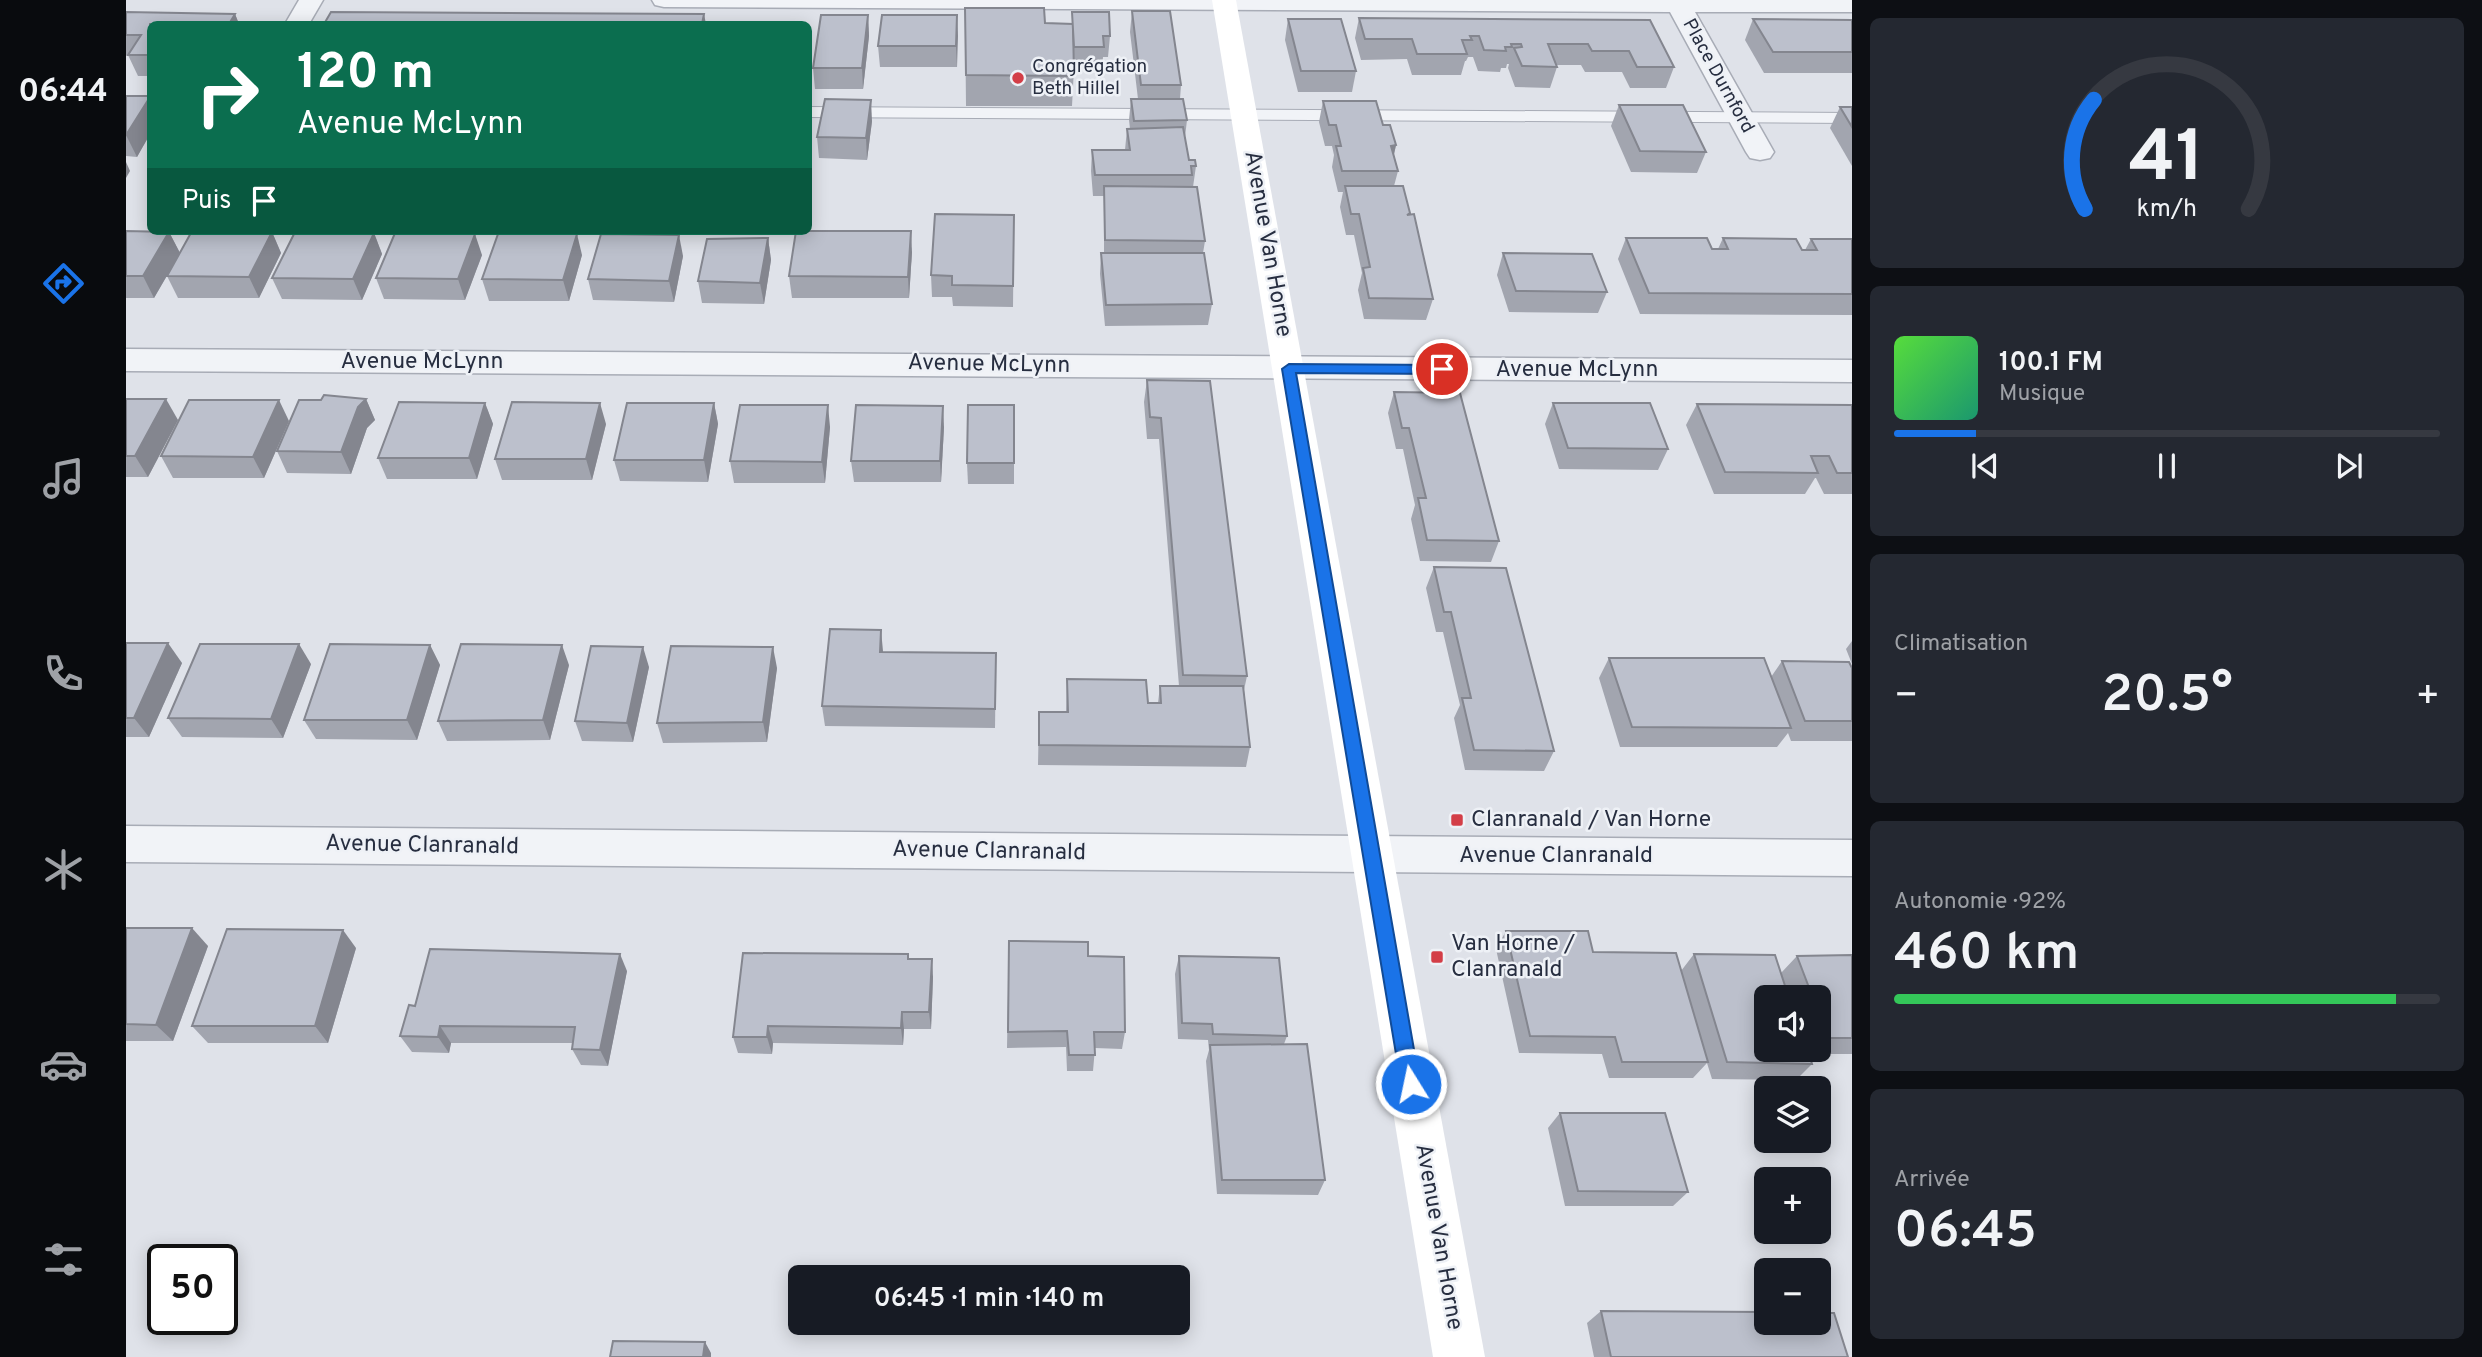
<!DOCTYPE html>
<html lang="fr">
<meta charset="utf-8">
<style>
body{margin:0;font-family:Overpass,sans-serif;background:#242831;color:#f1f3f6;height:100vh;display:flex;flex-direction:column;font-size:26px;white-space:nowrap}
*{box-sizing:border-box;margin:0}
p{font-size:23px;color:#9ea1a6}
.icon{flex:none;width:38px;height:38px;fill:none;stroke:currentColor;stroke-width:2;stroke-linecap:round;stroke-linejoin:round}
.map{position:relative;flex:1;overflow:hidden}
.drawer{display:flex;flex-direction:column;gap:18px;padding:18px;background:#0d0f14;width:630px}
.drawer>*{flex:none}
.top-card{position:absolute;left:21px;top:21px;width:665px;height:214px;border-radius:10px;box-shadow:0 4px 18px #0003;background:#0b6e4f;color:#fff;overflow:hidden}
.buttons{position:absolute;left:1628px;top:985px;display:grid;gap:14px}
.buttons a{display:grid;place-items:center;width:77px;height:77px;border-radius:10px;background:#171b24;box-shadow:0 4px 18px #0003;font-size:35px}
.speed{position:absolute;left:21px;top:1244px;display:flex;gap:14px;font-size:35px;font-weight:700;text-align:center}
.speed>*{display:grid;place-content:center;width:91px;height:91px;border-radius:50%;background:#171b24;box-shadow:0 4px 18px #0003;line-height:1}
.speed .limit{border:4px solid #111;border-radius:10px;background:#fff;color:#111}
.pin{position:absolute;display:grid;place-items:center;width:60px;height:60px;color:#fff;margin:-30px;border:4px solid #fff;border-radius:50%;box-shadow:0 2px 7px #0007}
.me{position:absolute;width:77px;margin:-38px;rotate:350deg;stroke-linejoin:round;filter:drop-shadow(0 0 5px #0008)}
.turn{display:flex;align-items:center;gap:24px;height:147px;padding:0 35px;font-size:32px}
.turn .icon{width:91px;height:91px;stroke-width:2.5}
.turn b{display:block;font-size:49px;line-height:60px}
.then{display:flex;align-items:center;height:66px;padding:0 35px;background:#0003;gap:14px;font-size:26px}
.big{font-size:52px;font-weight:600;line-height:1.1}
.drawer .card{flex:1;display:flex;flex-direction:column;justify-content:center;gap:10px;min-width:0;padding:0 24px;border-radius:10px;background:#242831}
.drawer .dial{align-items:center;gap:0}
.dial svg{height:182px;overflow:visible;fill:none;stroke:#363941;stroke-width:7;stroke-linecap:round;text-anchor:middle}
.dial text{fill:#f1f3f6;stroke:none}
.song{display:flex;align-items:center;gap:21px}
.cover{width:84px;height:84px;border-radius:10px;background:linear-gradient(135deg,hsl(110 70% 55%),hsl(160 70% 35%))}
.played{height:7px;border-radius:4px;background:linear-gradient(90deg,#1a73e8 15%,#363941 15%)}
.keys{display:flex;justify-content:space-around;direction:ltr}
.heat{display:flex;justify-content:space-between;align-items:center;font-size:38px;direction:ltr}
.charge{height:10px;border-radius:5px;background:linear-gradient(90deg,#34c759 92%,#363941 0)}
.trip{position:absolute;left:662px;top:1265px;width:402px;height:70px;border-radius:10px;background:#171b24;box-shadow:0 4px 18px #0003;font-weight:600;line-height:70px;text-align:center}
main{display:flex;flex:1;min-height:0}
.menu{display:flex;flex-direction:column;width:126px;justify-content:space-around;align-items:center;background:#090b0e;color:#9ea1a6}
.menu .icon{width:49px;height:49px}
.menu .active{color:#1a73e8}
.menu b{font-size:32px;color:#f1f3f6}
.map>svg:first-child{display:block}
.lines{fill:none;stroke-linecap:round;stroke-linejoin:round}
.service-casing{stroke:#a8acb6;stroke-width:2}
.minor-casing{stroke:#a8acb6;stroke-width:3}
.service{fill:#f1f3f7;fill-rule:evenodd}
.minor{fill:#f1f3f7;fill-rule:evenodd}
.secondary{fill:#fff;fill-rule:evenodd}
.wall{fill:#a2a5af}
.shaded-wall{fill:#84868f}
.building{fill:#bcc0cc;stroke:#84868f;stroke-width:2}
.route{fill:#1a73e8;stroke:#114b97;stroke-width:2}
.poi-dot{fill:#d33e47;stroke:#eef1f6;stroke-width:2.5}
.labels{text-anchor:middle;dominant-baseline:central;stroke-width:5;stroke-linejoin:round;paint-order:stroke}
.far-poi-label{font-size:19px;fill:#272e40;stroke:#eef1f6;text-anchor:start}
.far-street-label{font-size:19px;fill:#272e40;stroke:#eef1f6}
.street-label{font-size:23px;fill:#272e40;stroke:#eef1f6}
.poi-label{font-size:23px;fill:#272e40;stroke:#eef1f6;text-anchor:start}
</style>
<main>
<nav class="menu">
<b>06:44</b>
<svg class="icon active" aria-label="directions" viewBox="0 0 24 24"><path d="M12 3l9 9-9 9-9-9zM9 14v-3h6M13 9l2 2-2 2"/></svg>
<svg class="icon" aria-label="music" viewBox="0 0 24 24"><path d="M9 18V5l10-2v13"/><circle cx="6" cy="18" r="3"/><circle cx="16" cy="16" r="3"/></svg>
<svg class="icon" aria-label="phone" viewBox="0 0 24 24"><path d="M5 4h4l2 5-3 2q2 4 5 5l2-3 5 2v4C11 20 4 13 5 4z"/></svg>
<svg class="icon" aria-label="climate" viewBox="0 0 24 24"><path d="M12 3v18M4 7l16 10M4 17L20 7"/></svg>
<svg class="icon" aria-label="car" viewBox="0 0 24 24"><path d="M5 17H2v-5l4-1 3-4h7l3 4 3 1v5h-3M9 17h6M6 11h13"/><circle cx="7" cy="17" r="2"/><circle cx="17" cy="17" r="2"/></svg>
<svg class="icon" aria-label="filters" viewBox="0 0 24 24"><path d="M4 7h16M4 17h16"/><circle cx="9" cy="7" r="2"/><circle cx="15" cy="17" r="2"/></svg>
</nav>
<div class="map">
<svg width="1726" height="1357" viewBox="0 0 1726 1357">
<rect width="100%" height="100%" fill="#dfe2e9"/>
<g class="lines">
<g class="service-casing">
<path id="service" d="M682,107l1044,6v10l-1044,-6z"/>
</g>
<g class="minor-casing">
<g id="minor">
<path d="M173,0h24l-14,24h-24z"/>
<path d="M526,0h1200v12h-157l79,140 -4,6 -10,2 -10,-2 -4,-6 -76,-140 -1006,-5 -9,-2z"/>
<path d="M0,349l1726,11v22l-1726,-11z"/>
<path d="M0,826l1726,14v36l-1726,-14z"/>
</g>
</g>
<use href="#service" class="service"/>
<use href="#minor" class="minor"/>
<path class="secondary" d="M1086,0h24l249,1357h-52z"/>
</g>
<g class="wall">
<path d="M839,8l80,15 27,1v-12l38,24 -2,21h-5l-1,11h-28l-2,38h-106z"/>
<path d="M1006,11l49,74 -1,14 7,21 -2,17 4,23 7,6 -3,21 12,54 -2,12 9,51 -4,21 -103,1 -5,-52 1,-21h3v-57h-11l-2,-25 1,-21h33l2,-21h3l-1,-9 2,-21h7l-8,-67z"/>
<path d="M0,12l109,2 4,10h-89v52h-12l-10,-21h-2z"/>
<path d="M742,15l1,21 -6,53h-48l-2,-21z"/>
<path d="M831,15v52h-77l-2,-21z"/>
<path d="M1233,18l291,2 24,47 -8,21h-36l-8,-16h-37l-4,-7h-25l1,2 -7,21 -35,-1 -7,-19 1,-4h-2l-1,4h-5l-1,4 -22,-1 -5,-14h-5l-2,4h-1l-4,14h-49l-5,-16 -46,1 -6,-22z"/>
<path d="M1162,19l68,52 -4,21h-54l-13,-52z"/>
<path d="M1627,19l99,1v53h-88l-19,-33z"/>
<path d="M0,96h24v38l-13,23 -11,-1z"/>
<path d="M1197,101l60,24 13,20 -2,10 4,16 -4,15 16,27 23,86 -7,21 -62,-1 -6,-29 4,-17 -8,-38h-8l-6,-28 3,-15h-5l-6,-25 2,-12 -2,-9h-7l-6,-24z"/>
<path d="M1493,105l87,47 -9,21 -66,-1 -20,-46z"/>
<path d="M1714,107h12v59l-22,-38z"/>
<path d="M746,121l-5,39 -48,-2 -2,-21z"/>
<path d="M888,215l-1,92 -60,-1 -1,-9h-20l-1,-22z"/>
<path d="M0,231l43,1 11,21 92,-21 9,21 -22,45h-81l-11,-22 8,-14 -21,36h-28z"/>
<path d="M248,233l8,21 -20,46 -80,-1 -10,-21z"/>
<path d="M642,238l3,22 -7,44 -62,-1 -4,-22z"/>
<path d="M1500,238l92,11 5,-11 82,12 6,-11h41v76l-212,-1 -22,-55z"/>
<path d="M786,252l-3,46h-117l-3,-22z"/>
<path d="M1377,253l104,39 -9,21 -89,-1 -12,-37z"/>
<path d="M356,255l-17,45 -81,-1 -8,-21z"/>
<path d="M456,255l-13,46h-80l-7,-22z"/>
<path d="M557,256l-9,46 -81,-2 -5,-21z"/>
<path d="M1021,380l63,1 37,295 -3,14 6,57 -4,20 -208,-2 1,-53h27l1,-33 81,24h10l2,-17h19l-20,-247h-12l-3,-37z"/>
<path d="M1268,392l105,149 -8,21 -71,-1 -9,-42 4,-14 -12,-56h-7l-8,-36z"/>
<path d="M0,399l52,21 -30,57h-22z"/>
<path d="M240,399l9,21 -8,8 -16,46 -64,-1 -10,-22 44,-51z"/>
<path d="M359,403l8,21 -16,55h-90l-9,-21z"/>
<path d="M588,403l4,21 -10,58 -88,-1 -6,-21z"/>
<path d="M1427,403l115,46 -10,21 -99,-1 -14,-45z"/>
<path d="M1571,404l155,1v89h-28l-8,-16h-1l-10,16h-91l-28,-69z"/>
<path d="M888,405v79h-46l-1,-21z"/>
<path d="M163,421l-25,57h-91l-12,-22z"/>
<path d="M480,424l-14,56h-90l-7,-21z"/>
<path d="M704,427l-5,56h-91l-4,-22z"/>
<path d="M818,427l-3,55h-87l-3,-21z"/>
<path d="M1308,567l120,184 -10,20 -79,-1 -11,-52 6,-13 -17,-73h-7l-10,-44z"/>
<path d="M1726,641v23l-6,-15z"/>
<path d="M0,643l56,20 -33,74h-23z"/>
<path d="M304,645l10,20 -23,75 -101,-1 -12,-19z"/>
<path d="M757,652l113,1 -1,75 -170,-2 -3,-20z"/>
<path d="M1483,658l162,19 11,-16 70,7v73h-61l-3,-8 -11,14h-157l-21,-69z"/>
<path d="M185,664l-28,74 -101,-1 -14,-19z"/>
<path d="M443,665l-19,75 -103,1 -9,-20z"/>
<path d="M523,667l-16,75 -51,-1 -7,-20z"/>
<path d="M651,668l-10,74 -104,1 -6,-20z"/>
<path d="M0,928l82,18 -35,95h-47z"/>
<path d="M1380,931l87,21 88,19 13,-17 118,110 -16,16 -84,-1 -5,-16 -14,15h-84l-7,-24 -83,-1 -23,-104z"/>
<path d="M883,941l79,15 37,76 -3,17 -27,-1 -2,23h-26l-1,-24 -59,1z"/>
<path d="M230,948l-28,95h-120l-16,-17z"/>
<path d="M1726,955v99h-41l-1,-4h8v-52h-28l-9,-25 16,-17z"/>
<path d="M1053,956l108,80 -3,8 41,136 -7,15 -101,-1 -11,-133 3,-11 -1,-10 -30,-1 -3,-65z"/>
<path d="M783,959l24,18 -2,52h-27l-1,16 -130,-2 -1,11 -34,-1 -5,-16z"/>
<path d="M501,971l-19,95 -27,-1 -9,-16 1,-6h-122l-2,10 -37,-1 -12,-16 15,-30z"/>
<path d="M1434,1113l128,79 -15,14h-108l-17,-78z"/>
<path d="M1475,1311l247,46h-254l-7,-34z"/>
</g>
<g class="shaded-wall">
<path d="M109,14l4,10h-10z"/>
<path d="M578,14l2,10h-4z"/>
<path d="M742,15l1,21 -6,53 -1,-21z"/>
<path d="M831,15l1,21 -1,31 -1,-21z"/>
<path d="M24,97v37l-13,23 -11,-22z"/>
<path d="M745,100l1,21 -5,39 -1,-22z"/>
<path d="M1270,145l-5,21v-20z"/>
<path d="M0,162l4,9 -4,7z"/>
<path d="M785,231l1,21 -3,46 -1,-21z"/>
<path d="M43,232l11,21 -26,45 -11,-22z"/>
<path d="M146,232l9,21 -22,45 -10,-21z"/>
<path d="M248,233l8,21 -20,46 -9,-21z"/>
<path d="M349,234l7,21 -17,45 -7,-21z"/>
<path d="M451,234l5,21 -13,46 -6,-21z"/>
<path d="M553,235l4,21 -9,46 -5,-21z"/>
<path d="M642,238l3,22 -7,44 -4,-21z"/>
<path d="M40,399l12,21 -30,57 -13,-21z"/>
<path d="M240,399l9,21 -8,8 -16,46 -10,-22 17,-45z"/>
<path d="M153,400l10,21 -25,57 -11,-21z"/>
<path d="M359,403l8,21 -16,55 -8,-21z"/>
<path d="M474,403l6,21 -14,56 -6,-21z"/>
<path d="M588,403l4,21 -10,58 -4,-22z"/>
<path d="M702,405l2,22 -5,56 -3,-21z"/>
<path d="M817,406l1,21 -3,55 -1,-21z"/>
<path d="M755,630l2,21 -1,21 -2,-20z"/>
<path d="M42,643l14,20 -33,74 -15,-19z"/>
<path d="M173,644l12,20 -28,74 -12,-19z"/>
<path d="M304,645l10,20 -23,75 -10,-20z"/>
<path d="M436,645l7,20 -19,75 -7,-20z"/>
<path d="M517,647l6,20 -16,75 -6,-19z"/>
<path d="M647,647l4,21 -10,74 -4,-20z"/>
<path d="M66,928l16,18 -35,95 -17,-16z"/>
<path d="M217,930l13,18 -28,95 -13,-17z"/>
<path d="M494,954l7,17 -19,95 -8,-16z"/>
<path d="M806,959l1,18 -2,52 -2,-17z"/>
<path d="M776,1012l2,17 -1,16 -2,-17z"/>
<path d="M314,1026l11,17 -2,10 -11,-16z"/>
<path d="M642,1026l5,17 -1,11 -5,-17z"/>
<path d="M579,1342l6,11v4h-8z"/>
</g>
<g class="building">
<path d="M839,8h79l1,15 28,1 1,52 -108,-1z"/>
<path d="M1006,11h38l11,74h-40z"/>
<path d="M0,12l109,2 -6,10h-79v31h-22l13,-20h-15z"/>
<path d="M205,12l373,2 -2,10h-378z"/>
<path d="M946,12h37l1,24h-7l1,11h-30z"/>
<path d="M695,15h47l-6,53h-49z"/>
<path d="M756,15h75l-1,31h-78z"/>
<path d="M1233,18l291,2 24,47h-37l-8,-16h-37l-4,-7h-40l9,23 -35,-1 -8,-18 8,-1 -1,-3h-10l1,3h-7l1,4 -22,-1 -5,-14h-9l2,4h-10l5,14h-50l-5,-15h-47z"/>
<path d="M1162,19h53l15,52h-55z"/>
<path d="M1627,19l99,1v32h-79z"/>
<path d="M0,96h24v1l-24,38z"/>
<path d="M699,99l46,1 -5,38 -49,-1z"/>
<path d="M1005,99h52l4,21 -53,1z"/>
<path d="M1197,101h53l7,24h7l6,20 -5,1 7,25h-56l-6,-25h5l-5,-21h-7z"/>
<path d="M1493,105h64l23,47 -66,-1z"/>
<path d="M1714,107h12v20z"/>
<path d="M1057,127l6,33h6l1,6h-5l1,9h-97l-3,-25h38l-3,-21z"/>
<path d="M978,186l93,1 8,54 -100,-1z"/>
<path d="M1219,186h58l7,27 -3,2 7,-1 19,85 -64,-1 -6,-30 7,-1 -11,-53h-8z"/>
<path d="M809,214l79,1 -1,71 -61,-1v-9l-21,-1z"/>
<path d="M0,231l43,1 -26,44h-17z"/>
<path d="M66,231l80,1 -23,45 -82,-1z"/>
<path d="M670,231h115l-3,46 -119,-1z"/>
<path d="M169,232l79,1 -21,46 -81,-1z"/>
<path d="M269,233l80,1 -17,45 -82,-1z"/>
<path d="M372,234h79l-14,46 -81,-1z"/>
<path d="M475,234l78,1 -10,46 -81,-2z"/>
<path d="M642,238l-8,45 -62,-2 9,-42z"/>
<path d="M1500,238h81l5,11h16l-5,-11 73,1 6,11h15l-6,-11h41v55l-203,-1z"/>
<path d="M975,253h103l8,51 -106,1z"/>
<path d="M1377,253l89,1 15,38 -91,-1z"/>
<path d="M1021,380l63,1 37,295 -64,-1 -22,-257 -11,-1z"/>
<path d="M1268,392l66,1 39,148 -72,-1 -9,-42h8l-17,-70h-7z"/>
<path d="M198,395l42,4 -8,8 -17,45 -64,-1 22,-51h22z"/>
<path d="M0,399h40l-31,57h-9z"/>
<path d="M63,400h90l-26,57 -92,-1z"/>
<path d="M273,402l86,1 -16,55h-91z"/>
<path d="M386,402l88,1 -14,56h-91z"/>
<path d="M501,403h87l-10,57h-90z"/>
<path d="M1427,403h97l18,46 -100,-1z"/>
<path d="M1571,404l155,1v68h-15l-8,-17h-18l7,17 -93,-1z"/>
<path d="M614,405h88l-6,57 -92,-1z"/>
<path d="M730,405l87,1 -3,55h-89z"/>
<path d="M842,405h46v58h-47z"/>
<path d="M1308,567l72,1 48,183 -80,-1 -12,-52h9l-20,-86h-7z"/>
<path d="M704,629l51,1 -1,22 116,1 -1,56 -173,-3z"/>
<path d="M0,643h42l-34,75h-8z"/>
<path d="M74,644h99l-28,75 -103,-1z"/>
<path d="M204,644l100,1 -23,75h-103z"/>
<path d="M335,644l101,1 -19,75 -105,1z"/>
<path d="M465,646l52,1 -16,76 -52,-2z"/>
<path d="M545,646l102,1 -10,75 -106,1z"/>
<path d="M1483,658h155l27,70 -159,-1z"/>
<path d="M1656,661l67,1 3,6v53h-47z"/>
<path d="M941,679l79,1 2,23h13l-1,-17h83l7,61 -211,-2v-33h29z"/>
<path d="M0,928h66l-36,97 -30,-1z"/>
<path d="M101,929l116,1 -28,96h-123z"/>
<path d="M1380,931h82l5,21 83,1 32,109h-86l-7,-25 -85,-1z"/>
<path d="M883,941l79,1v14l36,1 1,75h-31l1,23h-26l-2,-24 -59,1z"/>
<path d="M304,949l190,5 -20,96 -28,-1 3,-22 -135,-1 -2,11 -38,-1 9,-31 6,1z"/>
<path d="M617,953l165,1v5h24l-3,53h-27l-1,16 -133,-2 -1,11h-34z"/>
<path d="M1568,954l81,1 14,43h-23v52h42l4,14 -85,-2z"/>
<path d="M1726,955v83h-24l-10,-26v-14h-5l-16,-42z"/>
<path d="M1053,956l100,2 8,78 -74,-2 -1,-10 -30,-1z"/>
<path d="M1181,1044l18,136h-103l-12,-135z"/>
<path d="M1434,1113h105l23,79 -110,-1z"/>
<path d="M1475,1311l165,1v11h52v-10h16l14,44h-237z"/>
<path d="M487,1341l92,1 -2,15h-93z"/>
</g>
<path class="route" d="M1163,364l153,1 6,4 -6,5 -146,-1 124,711 -2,6 -7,3 -7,-3 -3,-6 -119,-715z"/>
<g class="poi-dot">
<circle cx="892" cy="78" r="7"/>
<rect x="1324" y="813" width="14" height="14" rx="3.5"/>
<rect x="1304" y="950" width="14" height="14" rx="3.5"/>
</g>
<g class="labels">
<g class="far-poi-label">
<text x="906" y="67">Congrégation<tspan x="906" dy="22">Beth Hillel</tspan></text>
</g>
<g class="far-street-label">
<text transform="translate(1592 76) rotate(61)">Place Durnford</text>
</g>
<g class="street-label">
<text transform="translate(1141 244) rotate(80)">Avenue Van Horne</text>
<text x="296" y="362">Avenue McLynn</text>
<text transform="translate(863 365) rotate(1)">Avenue McLynn</text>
<text x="1451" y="370">Avenue McLynn</text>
<text transform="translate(296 846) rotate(1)">Avenue Clanranald</text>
<text transform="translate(863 852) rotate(1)">Avenue Clanranald</text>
<text x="1430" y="856">Avenue Clanranald</text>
<text transform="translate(1312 1237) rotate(80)">Avenue Van Horne</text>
</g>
<g class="poi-label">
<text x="1345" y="820">Clanranald / Van Horne</text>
<text x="1325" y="944">Van Horne /<tspan x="1325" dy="26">Clanranald</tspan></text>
</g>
</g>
</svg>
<div class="buttons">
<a><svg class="icon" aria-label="sound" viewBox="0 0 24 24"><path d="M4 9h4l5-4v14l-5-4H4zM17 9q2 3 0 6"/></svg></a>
<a><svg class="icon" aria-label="layers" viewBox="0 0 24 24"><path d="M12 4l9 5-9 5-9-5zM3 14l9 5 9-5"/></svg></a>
<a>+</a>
<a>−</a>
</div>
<div class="speed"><div class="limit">50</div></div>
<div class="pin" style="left:1316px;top:369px;background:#d93025"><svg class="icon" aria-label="arrive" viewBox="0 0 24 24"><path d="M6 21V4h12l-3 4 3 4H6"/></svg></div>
<svg class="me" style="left:1285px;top:1084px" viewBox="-20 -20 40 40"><circle r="17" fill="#1a73e8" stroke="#fff" stroke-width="3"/><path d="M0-11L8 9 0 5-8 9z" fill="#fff"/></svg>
<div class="trip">06:45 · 1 min · 140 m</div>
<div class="top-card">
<div class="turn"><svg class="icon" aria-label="right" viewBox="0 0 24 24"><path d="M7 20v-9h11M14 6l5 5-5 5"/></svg><div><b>120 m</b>Avenue McLynn</div></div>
<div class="then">Puis<svg class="icon" aria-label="arrive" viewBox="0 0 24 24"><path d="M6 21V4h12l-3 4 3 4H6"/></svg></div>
</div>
</div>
<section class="drawer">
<div class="card dial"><svg viewBox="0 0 100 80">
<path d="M14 69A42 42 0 1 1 86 69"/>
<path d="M14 69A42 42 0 0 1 18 21" stroke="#1a73e8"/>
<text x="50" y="56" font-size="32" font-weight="700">41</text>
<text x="50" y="72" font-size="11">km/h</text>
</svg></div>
<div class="card">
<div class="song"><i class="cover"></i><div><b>100.1 FM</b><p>Musique</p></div></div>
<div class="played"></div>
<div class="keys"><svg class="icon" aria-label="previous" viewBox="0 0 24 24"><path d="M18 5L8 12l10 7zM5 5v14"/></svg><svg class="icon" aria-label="pause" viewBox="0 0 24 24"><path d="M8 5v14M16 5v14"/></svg><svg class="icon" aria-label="next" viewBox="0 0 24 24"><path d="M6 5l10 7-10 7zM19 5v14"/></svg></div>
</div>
<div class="card"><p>Climatisation</p>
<div class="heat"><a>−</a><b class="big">20.5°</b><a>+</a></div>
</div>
<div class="card"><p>Autonomie · 92%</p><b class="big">460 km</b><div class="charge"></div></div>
<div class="card"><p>Arrivée</p><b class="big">06:45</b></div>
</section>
</main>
